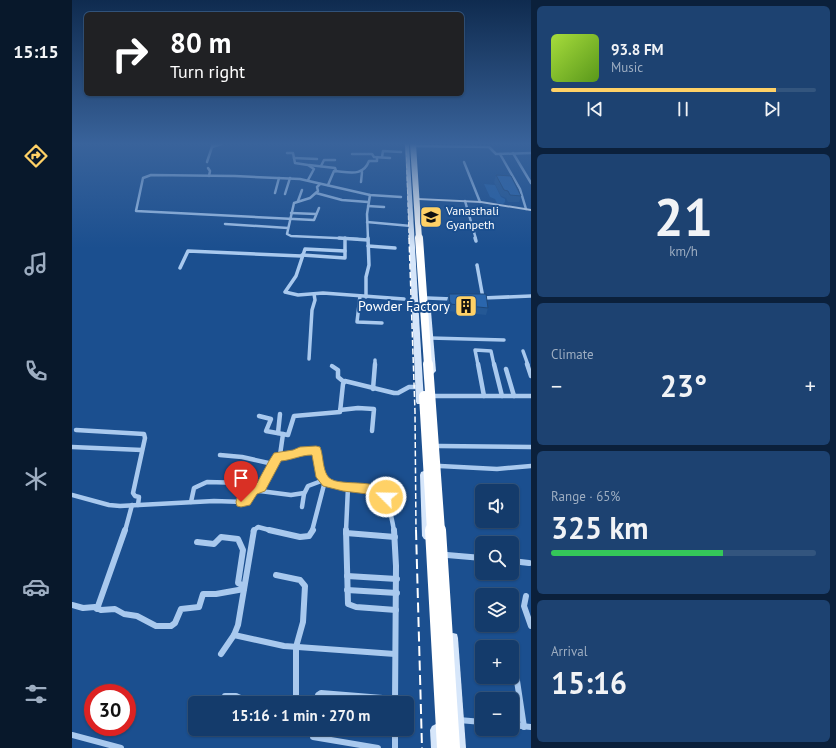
<!DOCTYPE html>
<meta charset="utf-8">
<style>
body{margin:0;font-family:"PT Sans",sans-serif;background:#1d4271;color:#f1f3f6;height:100vh;display:flex;flex-direction:column;font-size:15px;white-space:nowrap}
*{box-sizing:border-box;margin:0}
p{font-size:13px;color:#9dadc1}
.icon{flex:none;width:22px;height:22px;fill:none;stroke:currentColor;stroke-width:2;stroke-linecap:round;stroke-linejoin:round}
.map{position:relative;flex:1;overflow:hidden}
.side{display:flex;flex-direction:column;gap:6px;padding:6px;background:#0b203b;width:305px}
.side>*{flex:none}
.top-card{position:absolute;left:12px;top:12px;width:380px;height:84px;border-radius:6px;box-shadow:0 1px 3px #0004,0 0 0 1px #33557e;background:#202124;color:#fff;overflow:hidden}
.buttons{position:absolute;left:403px;top:484px;display:grid;gap:8px}
.buttons a{display:grid;place-items:center;width:44px;height:44px;border-radius:6px;background:#143b6b;box-shadow:0 1px 3px #0004,0 0 0 1px #33557e;font-size:20px}
.speed{position:absolute;left:12px;top:684px;display:flex;gap:8px;font-size:20px;font-weight:700;text-align:center}
.speed>*{display:grid;place-content:center;width:52px;height:52px;border-radius:50%;background:#143b6b;box-shadow:0 1px 3px #0004,0 0 0 1px #33557e;line-height:1}
.speed .limit{border:6px solid #d22;background:#fff;color:#111}
.pin{position:absolute;display:grid;place-items:center;width:34px;height:34px;color:#fff;margin:-41px -17px;border-radius:50% 50% 50% 0;rotate:-45deg;box-shadow:0 0 4px #0007}
.pin .icon{rotate:45deg}
.me{position:absolute;width:44px;margin:-22px;rotate:293deg;stroke-linejoin:round;filter:drop-shadow(0 0 3px #0008)}
.turn{display:flex;align-items:center;gap:14px;height:84px;padding:0 20px;font-size:18px}
.turn .icon{width:52px;height:52px;stroke-width:2.5}
.turn b{display:block;font-size:28px;line-height:34px}
.big{font-size:30px;font-weight:700;line-height:1.1}
.side .tile{flex:1;display:flex;flex-direction:column;justify-content:center;gap:6px;min-width:0;padding:0 14px;border-radius:6px;background:#1d4271}
.side .dial{align-items:center;gap:0}
.dial b{font-size:52px;line-height:1}
.song{display:flex;align-items:center;gap:12px}
.cover{width:48px;height:48px;border-radius:6px;background:linear-gradient(135deg,hsl(80 70% 55%),hsl(90 70% 35%))}
.played{height:4px;border-radius:2px;background:linear-gradient(90deg,#ffd166 85%,#33557e 85%)}
.keys{display:flex;justify-content:space-around;direction:ltr}
.heat{display:flex;justify-content:space-between;align-items:center;font-size:22px;direction:ltr}
.charge{height:6px;border-radius:3px;background:linear-gradient(90deg,#34c759 65%,#33557e 0)}
.trip{position:absolute;left:116px;top:696px;width:226px;height:40px;border-radius:6px;background:#143b6b;box-shadow:0 1px 3px #0004,0 0 0 1px #33557e;font-weight:700;line-height:40px;text-align:center}
main{display:flex;flex:1;min-height:0}
.menu{display:flex;flex-direction:column;width:72px;justify-content:space-around;align-items:center;background:#08182b;color:#9dadc1}
.menu .icon{width:28px;height:28px}
.menu .current{color:#ffd166}
.menu b{font-size:18px;color:#f1f3f6}
.map>svg:first-child{display:block}
.green{fill:#2461a8}
.lines{fill:none;stroke-linecap:round;stroke-linejoin:round}
.street-far3{stroke:#a9c9ee;stroke-width:2.5}
.street-far2{stroke:#a9c9ee;stroke-width:3.5}
.street-far1{stroke:#a9c9ee;stroke-width:4.5}
.street{stroke:#a9c9ee;stroke-width:6}
.secondary{fill:#d6e6fa;fill-rule:evenodd}
.rail-far2{stroke:#fff;stroke-width:1;stroke-dasharray:4.5 2;stroke-linecap:butt}
.rail-far1{stroke:#fff;stroke-width:1.5;stroke-dasharray:6 2.5;stroke-linecap:butt}
.rail{stroke:#fff;stroke-width:2;stroke-dasharray:10 4.5;stroke-linecap:butt}
.highway-bridge-far3{stroke:#fff;stroke-width:6}
.highway-bridge-far2{stroke:#fff;stroke-width:8}
.highway-bridge-far1{stroke:#fff;stroke-width:10}
.highway-bridge{stroke:#fff;stroke-width:14}
.wall{fill:#245895}
.building{fill:#2a66ad;stroke:#1d4779}
.route{fill:#ffd166;stroke:#a68842}
.labels{text-anchor:middle;dominant-baseline:central;stroke-width:4;stroke-linejoin:round;paint-order:stroke}
.far-poi-label{font-size:12px;fill:#fff;stroke:#1b4f8f;text-anchor:start}
.poi-label{font-size:14px;fill:#fff;stroke:#1b4f8f;text-anchor:end}
</style>
<main>
<nav class="menu">
<b>15:15</b>
<svg class="icon current" aria-label="directions" viewBox="0 0 24 24"><path d="M12 3l9 9-9 9-9-9zM9 14v-3h6M13 9l2 2-2 2"/></svg>
<svg class="icon" aria-label="music" viewBox="0 0 24 24"><path d="M9 18V5l10-2v13"/><circle cx="6" cy="18" r="3"/><circle cx="16" cy="16" r="3"/></svg>
<svg class="icon" aria-label="phone" viewBox="0 0 24 24"><path d="M5 4h4l2 5-3 2q2 4 5 5l2-3 5 2v4C11 20 4 13 5 4z"/></svg>
<svg class="icon" aria-label="climate" viewBox="0 0 24 24"><path d="M12 3v18M4 7l16 10M4 17L20 7"/></svg>
<svg class="icon" aria-label="car" viewBox="0 0 24 24"><path d="M5 17H2v-5l4-1 3-4h7l3 4 3 1v5h-3M9 17h6M6 11h13"/><circle cx="7" cy="17" r="2"/><circle cx="17" cy="17" r="2"/></svg>
<svg class="icon" aria-label="filters" viewBox="0 0 24 24"><path d="M4 7h16M4 17h16"/><circle cx="9" cy="7" r="2"/><circle cx="15" cy="17" r="2"/></svg>
</nav>
<div class="map">
<svg width="459" height="748" viewBox="0 0 459 748">
<rect width="100%" height="100%" fill="#1b4f8f"/>
<path class="green" d="M412,184l11,1 6,12 4,2v3l-2,2 -6,-1 -2,-4 -5,-2z"/>
<g class="lines">
<g class="street-far3">
<path d="M344,146l73,1 7,7 35,-1"/>
<path d="M140,147l9,-3"/>
<path d="M215,153h6l2,10 13,2 6,4 -6,11"/>
<path d="M441,153l18,30"/>
<path d="M280,154h20l2,3 16,1"/>
<path d="M428,154l20,35 6,20"/>
<path d="M310,157l1,-6 18,1"/>
<path d="M222,158l23,1"/>
<path d="M135,162l6,-18"/>
<path d="M392,162l16,40"/>
<path d="M237,165l26,3 1,3"/>
<path d="M249,166l3,-6h11"/>
<path d="M136,168l2,3 -1,5"/>
<path d="M289,182l1,-10"/>
<path d="M248,184l-3,3 1,4 -8,7 -16,5 -7,31 4,2 67,3"/>
<path d="M256,185l6,-14c15,1 29,6 35,-10h8v-4"/>
<path d="M203,193l4,-15"/>
<path d="M244,193l26,7 26,2"/>
<path d="M213,194l5,-16"/>
<path d="M226,201l4,-11"/>
<path d="M393,201l11,38"/>
<path d="M296,206l16,1"/>
<path d="M247,208l-5,12 -178,-9 7,-33 8,-3 84,1 65,3 70,16 31,2"/>
<path d="M219,213l25,1"/>
<path d="M295,222l44,4"/>
<path d="M153,224l63,4"/>
<path d="M296,239l-1,-25 3,-19"/>
</g>
<g class="street-far2">
<path d="M267,238l29,2"/>
<path d="M403,238l1,3"/>
<path d="M296,246l27,2"/>
<path d="M273,251l-40,-2 -9,27 -11,16 13,3 25,-2 81,6"/>
<path d="M230,255l43,3v-20"/>
<path d="M405,265l6,33"/>
<path d="M108,268l8,-17 113,5"/>
<path d="M288,296l-3,26 25,1"/>
<path d="M294,297v-20l3,-12 -1,-27"/>
<path d="M355,298l25,1"/>
<path d="M411,298l48,-2"/>
<path d="M358,338l74,2"/>
<path d="M451,351l5,14"/>
<path d="M237,359l3,-49 3,-10 -1,-6"/>
<path d="M303,365v-5"/>
<path d="M406,365l-3,-15 16,1 3,14"/>
</g>
<g class="street-far1">
<path d="M406,364l6,32"/>
<path d="M422,364l8,32"/>
<path d="M455,364l4,12"/>
<path d="M260,366l6,4v7l6,5"/>
<path d="M434,369l8,27"/>
<path d="M301,389l2,-25"/>
<path d="M363,396h96"/>
<path d="M268,410l18,-2 16,1 -2,22"/>
<path d="M187,416l12,3 -5,12 22,4 6,-19 46,-4 3,-28 2,-3 49,12h4l11,-6h10"/>
<path d="M4,430l68,4 1,4 -12,55 2,3 4,1 -1,8"/>
<path d="M206,433l2,-19"/>
<path d="M367,446l92,1"/>
<path d="M0,447l70,3"/>
<path d="M148,455l22,2 31,7"/>
<path d="M208,455l3,-21"/>
<path d="M368,466l57,3 34,-3"/>
<path d="M188,491l31,4 13,-2"/>
<path d="M0,495l37,10 11,1 94,-5 30,1 9,-12 10,-5 15,-28 17,-2 5,-4 17,-1 3,22 4,8c41,17 61,-9 70,51"/>
<path d="M119,502l3,-14 13,-6 38,1 2,16"/>
<path d="M230,507l2,-13 4,-8 16,-6"/>
<path d="M53,531l7,-26"/>
<path d="M181,531l5,-4 15,4"/>
<path d="M240,531l13,-50"/>
<path d="M274,531l2,-44"/>
</g>
<g class="street">
<path d="M197,530l31,7 9,-1 4,-6"/>
<path d="M274,530l2,74 8,3 40,3"/>
<path d="M322,530l2,36 -1,137"/>
<path d="M274,533l49,4"/>
<path d="M125,542l17,2 7,-7 17,2 5,11 -5,33 6,3"/>
<path d="M375,555l35,3"/>
<path d="M440,561l17,2"/>
<path d="M204,575l24,5 5,6 -2,36 -7,25v56"/>
<path d="M275,576l50,3"/>
<path d="M275,590l50,3"/>
<path d="M454,596l-2,10 7,20"/>
<path d="M0,605l11,3 12,-1 6,3 14,-1 9,5 13,2 19,10h15l4,-3 6,-14 18,-2 4,-13h13l28,-5"/>
<path d="M25,609l28,-79"/>
<path d="M162,635l50,11 111,8"/>
<path d="M149,654l13,-19 4,-10 16,-95"/>
<path d="M442,661l10,66"/>
<path d="M153,696h11l15,7"/>
<path d="M245,703l1,-8 3,-2 74,6"/>
<path d="M387,720l23,2"/>
<path d="M440,725l19,2"/>
<path d="M242,729l-1,8 65,11"/>
<path d="M323,729v19"/>
<path d="M0,735l49,13"/>
</g>
<g class="secondary">
<path d="M333,144h4l15,258 -1,2h-6l-1,-2z"/>
<path d="M345,198l64,3 50,8v2l-50,-8 -62,-3 -2,-1z"/>
<path d="M356,309l3,2 5,60 -3,3 -3,-3 -5,-60z"/>
<path d="M352,471l3,1 1,3 4,61 -2,3 -3,1 -3,-1 -2,-3 -2,-61 1,-3z"/>
<path d="M381,633l4,1 1,4 8,110h-12l-6,-110 1,-4z"/>
<path d="M364,724l4,2 2,4 1,18h-12l-1,-18 2,-4z"/>
</g>
<path class="rail-far2" d="M334,144l3,95"/>
<path class="rail-far1" d="M337,238l6,174 1,119"/>
<path class="rail" d="M344,530l6,218"/>
<path class="highway-bridge-far3" d="M341,144l6,95"/>
<path class="highway-bridge-far2" d="M347,238l9,127"/>
<g class="highway-bridge-far1">
<path d="M356,364l12,167"/>
<path d="M352,396l8,135"/>
</g>
<g class="highway-bridge">
<path d="M360,530l12,218"/>
<path d="M367,530l14,218"/>
</g>
</g>
<g class="wall">
<path d="M424,175l25,21 -2,6h-11l-2,-4 -5,-2 -7,-14z"/>
<path d="M377,294l39,14 -2,7 -38,-4 -1,-10z"/>
</g>
<g class="building">
<path d="M424,175l15,1 10,20 -11,-1 -2,-4 -4,-1z"/>
<path d="M377,294h37l2,14 -38,-4z"/>
</g>
<linearGradient id="sky" x2="0" y2="1"><stop stop-color="#0f2b4f"/><stop offset="0.58" stop-color="#39639b"/><stop offset="1" stop-color="#39639b" stop-opacity="0"/></linearGradient>
<rect width="459" height="248" fill="url(#sky)"/>
<path class="route" d="M244,446l4,1 1,3c2,7 2,18 6,25 7,15 54,-1 64,22l-1,3 -4,2 -10,-7 -33,-4 -20,-5 -7,-9 -4,-22c-11,0 -20,5 -31,6l-16,30 -8,3 -7,11 -9,2 -4,-1 -1,-4 1,-4c9,-3 11,-11 20,-15l12,-22 5,-8 19,-3 7,-3z"/>
<defs>
<g id="school-square" transform="scale(1.15)"><rect x="-9" y="-9" width="18" height="18" rx="4" fill="#ffd166" stroke="#1b4f8f"/><path d="M0-5L7-2L0 1L-7-2ZM-4 1L0 2.5L4 1V4Q0 6-4 4Z" fill="#111"/></g>
<g id="building-square" transform="scale(1.15)"><rect x="-9" y="-9" width="18" height="18" rx="4" fill="#ffd166" stroke="#1b4f8f"/><path d="M-4-6H4V6H1V3H-1V6H-4ZM-2.5-4.3h1.7v1.8h-1.7ZM.8-4.3h1.7v1.8H.8ZM-2.5-1h1.7V.8h-1.7ZM.8-1h1.7V.8H.8Z" fill="#111"/></g>
</defs>
<g fill-rule="evenodd">
<use href="#school-square" x="359" y="217"/>
<use href="#building-square" x="394" y="306"/>
</g>
<g class="labels">
<g class="far-poi-label">
<text x="374" y="210">Vanasthali<tspan x="374" dy="14">Gyanpeth</tspan></text>
</g>
<g class="poi-label">
<text x="378" y="306">Powder Factory</text>
</g>
</g>
</svg>
<div class="buttons">
<a><svg class="icon" aria-label="sound" viewBox="0 0 24 24"><path d="M4 9h4l5-4v14l-5-4H4zM17 9q2 3 0 6"/></svg></a>
<a><svg class="icon" aria-label="search" viewBox="0 0 24 24"><circle cx="10" cy="10" r="6"/><path d="M15 15l6 6"/></svg></a>
<a><svg class="icon" aria-label="layers" viewBox="0 0 24 24"><path d="M12 4l9 5-9 5-9-5zM3 14l9 5 9-5"/></svg></a>
<a>+</a>
<a>−</a>
</div>
<div class="speed"><div class="limit">30</div></div>
<div class="pin" style="left:169px;top:502px;background:#d93025"><svg class="icon" aria-label="arrive" viewBox="0 0 24 24"><path d="M6 21V4h12l-3 4 3 4H6"/></svg></div>
<svg class="me" style="left:314px;top:497px" viewBox="-20 -20 40 40"><circle r="17" fill="#ffd166" stroke="#fff" stroke-width="3"/><path d="M0-11L8 9 0 5-8 9z" fill="#fff"/></svg>
<div class="trip">15:16 · 1 min · 270 m</div>
<div class="top-card">
<div class="turn"><svg class="icon" aria-label="right" viewBox="0 0 24 24"><path d="M7 20v-9h11M14 6l5 5-5 5"/></svg><div><b>80 m</b>Turn right</div></div>
</div>
</div>
<section class="side">
<div class="tile">
<div class="song"><i class="cover"></i><div><b>93.8 FM</b><p>Music</p></div></div>
<div class="played"></div>
<div class="keys"><svg class="icon" aria-label="previous" viewBox="0 0 24 24"><path d="M18 5L8 12l10 7zM5 5v14"/></svg><svg class="icon" aria-label="pause" viewBox="0 0 24 24"><path d="M8 5v14M16 5v14"/></svg><svg class="icon" aria-label="next" viewBox="0 0 24 24"><path d="M6 5l10 7-10 7zM19 5v14"/></svg></div>
</div>
<div class="tile dial"><b>21</b><p>km/h</p></div>
<div class="tile"><p>Climate</p>
<div class="heat"><a>−</a><b class="big">23°</b><a>+</a></div>
</div>
<div class="tile"><p>Range · 65%</p><b class="big">325 km</b><div class="charge"></div></div>
<div class="tile"><p>Arrival</p><b class="big">15:16</b></div>
</section>
</main>
